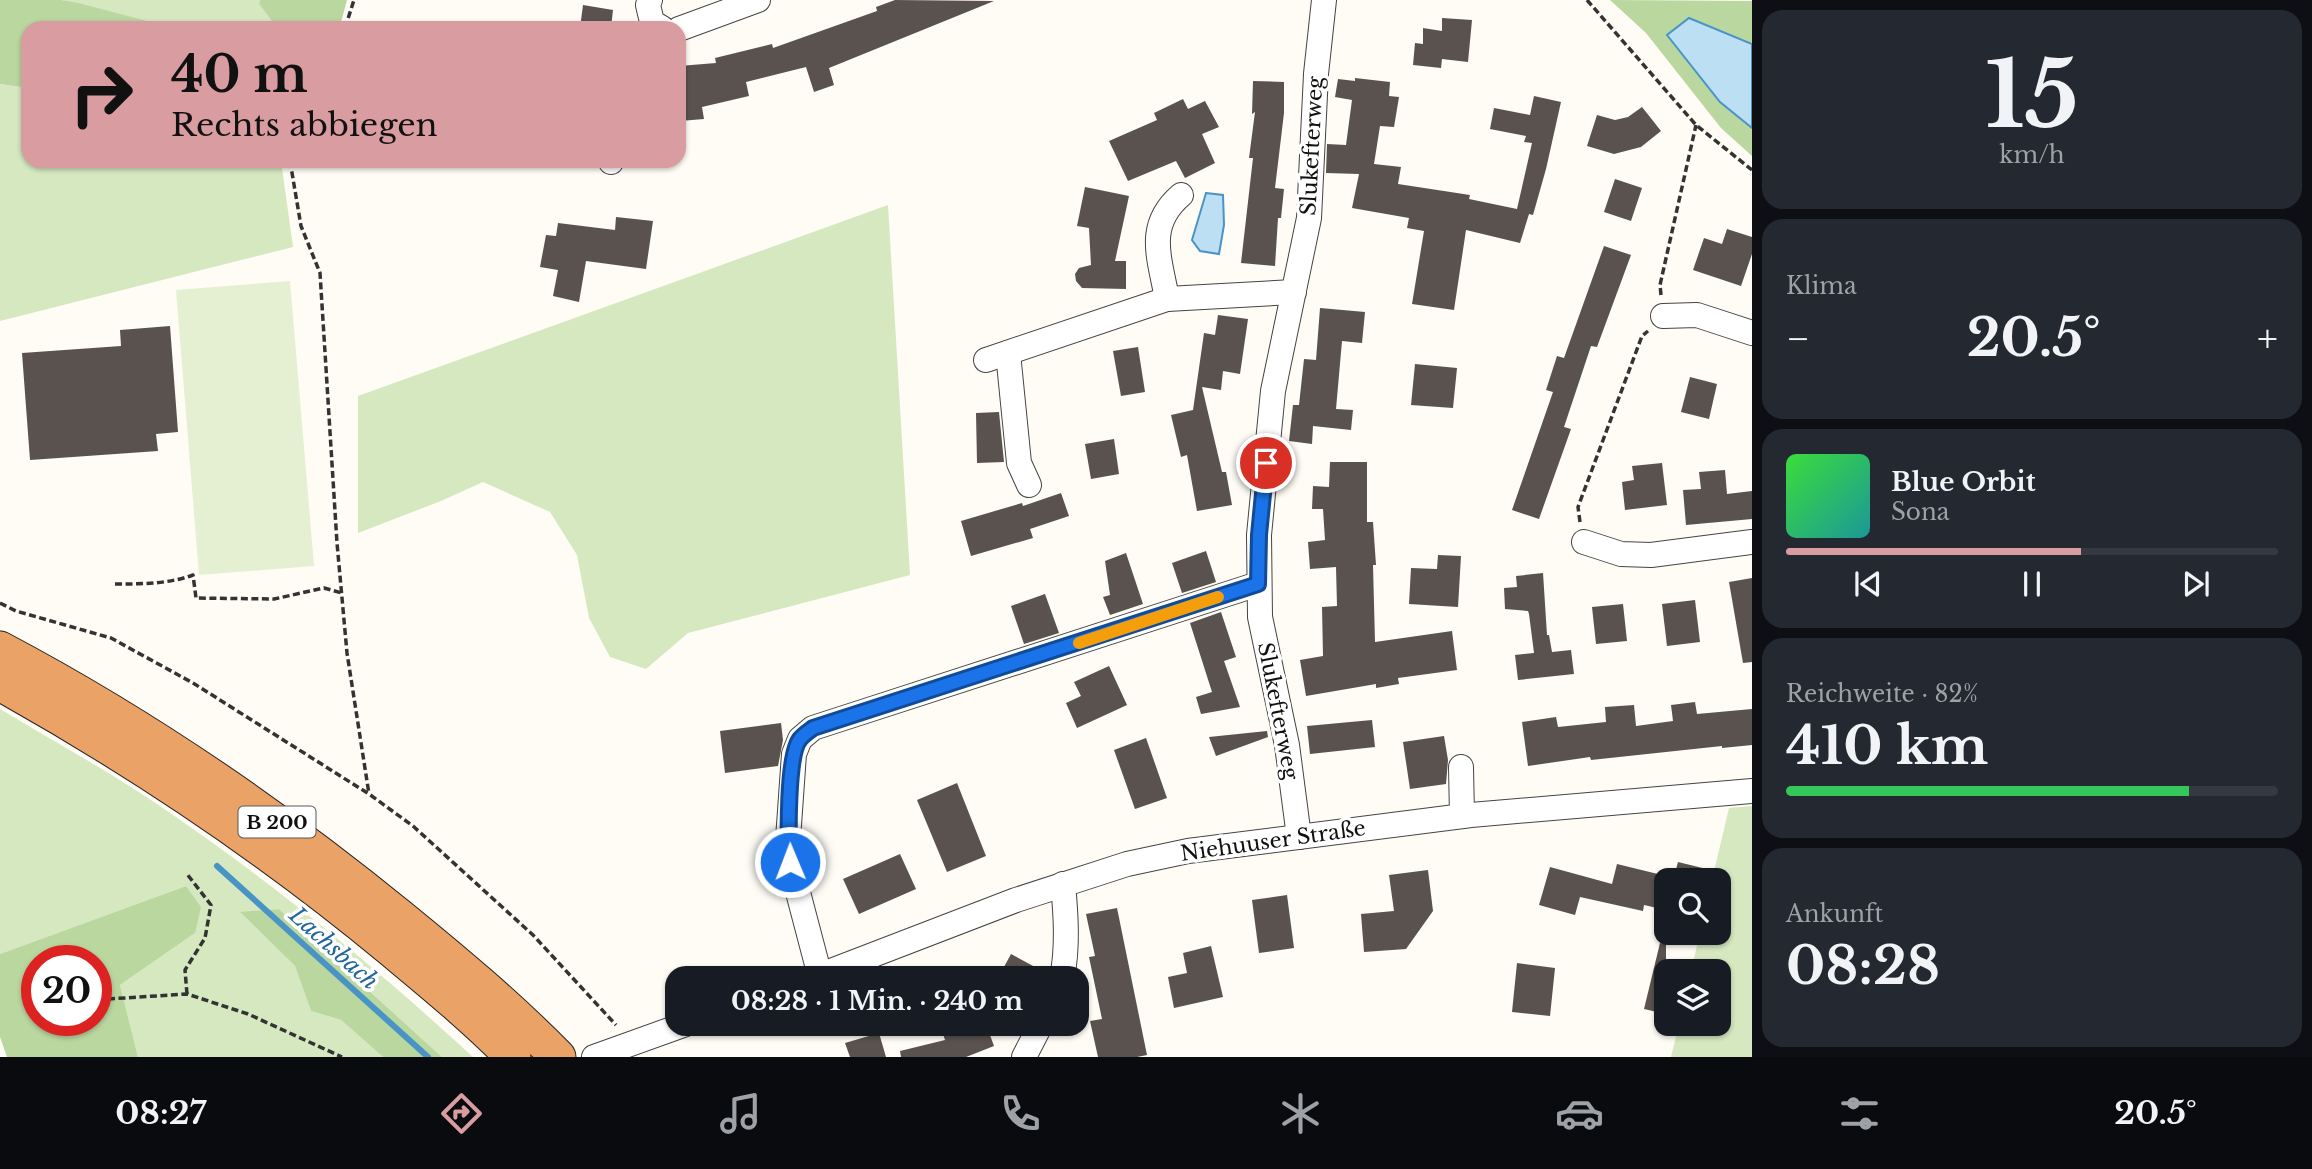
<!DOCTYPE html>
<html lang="de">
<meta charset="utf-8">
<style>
body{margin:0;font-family:"Libre Baskerville",serif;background:#242831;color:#f1f3f6;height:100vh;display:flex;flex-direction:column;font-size:26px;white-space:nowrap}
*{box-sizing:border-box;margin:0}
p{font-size:23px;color:#9ea1a6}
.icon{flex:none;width:38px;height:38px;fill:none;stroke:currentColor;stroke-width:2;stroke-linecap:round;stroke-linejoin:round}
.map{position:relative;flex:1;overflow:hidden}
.sheet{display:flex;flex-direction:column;gap:10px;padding:10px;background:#0d0f14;width:560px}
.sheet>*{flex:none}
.hud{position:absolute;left:21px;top:21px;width:665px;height:147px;border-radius:21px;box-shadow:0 2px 5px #0004;background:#d89ca1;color:#111;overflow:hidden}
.controls{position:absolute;left:1654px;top:868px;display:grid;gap:14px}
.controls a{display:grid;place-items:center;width:77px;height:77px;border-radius:14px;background:#171b24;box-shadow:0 2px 5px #0004;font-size:35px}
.speed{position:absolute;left:21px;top:945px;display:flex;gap:14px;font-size:35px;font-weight:700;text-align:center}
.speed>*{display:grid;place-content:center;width:91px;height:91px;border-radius:50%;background:#171b24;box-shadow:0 2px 5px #0004;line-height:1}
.speed .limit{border:10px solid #d22;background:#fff;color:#111}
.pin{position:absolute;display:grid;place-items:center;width:60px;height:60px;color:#fff;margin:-30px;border:4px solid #fff;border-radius:50%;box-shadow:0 2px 7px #0007}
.me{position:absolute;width:77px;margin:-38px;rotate:359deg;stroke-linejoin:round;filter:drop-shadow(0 0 5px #0008)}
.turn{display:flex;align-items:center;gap:24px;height:147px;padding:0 35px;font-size:32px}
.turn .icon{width:91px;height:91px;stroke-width:2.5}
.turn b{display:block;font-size:49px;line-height:60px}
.big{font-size:52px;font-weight:800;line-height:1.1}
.sheet .card{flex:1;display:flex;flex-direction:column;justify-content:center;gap:10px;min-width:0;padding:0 24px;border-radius:21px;background:#242831}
.sheet .dial{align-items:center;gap:0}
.dial b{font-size:91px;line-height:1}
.song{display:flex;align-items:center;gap:21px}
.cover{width:84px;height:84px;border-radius:10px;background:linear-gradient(135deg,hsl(120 70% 55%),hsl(180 70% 35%))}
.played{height:7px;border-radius:4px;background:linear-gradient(90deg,#d89ca1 60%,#363941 60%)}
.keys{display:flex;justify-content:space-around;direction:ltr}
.heat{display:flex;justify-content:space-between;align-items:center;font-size:38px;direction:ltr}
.charge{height:10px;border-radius:5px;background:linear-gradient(90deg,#34c759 82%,#363941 0)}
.trip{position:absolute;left:665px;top:966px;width:424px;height:70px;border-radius:21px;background:#171b24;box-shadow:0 2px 5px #0004;font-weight:800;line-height:70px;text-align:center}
.tab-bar{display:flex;height:112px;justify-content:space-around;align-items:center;background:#090b0e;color:#9ea1a6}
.tab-bar .icon{width:49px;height:49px}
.tab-bar .active{color:#d89ca1}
.tab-bar b{font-size:32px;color:#f1f3f6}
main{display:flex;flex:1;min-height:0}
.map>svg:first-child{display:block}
.green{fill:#d5e8c0}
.forest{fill:#bad7a0;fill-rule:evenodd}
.pitch{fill:#e5efd1}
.water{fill:#bddff3;stroke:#4994c5;stroke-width:2}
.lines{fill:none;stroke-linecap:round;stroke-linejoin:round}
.stream{stroke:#4994c5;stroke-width:6}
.building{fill:#59524e}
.minor-casing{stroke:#444;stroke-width:26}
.highway-casing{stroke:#222;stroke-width:37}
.path{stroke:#333;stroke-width:3.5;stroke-dasharray:7 3.5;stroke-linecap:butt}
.minor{stroke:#fff;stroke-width:24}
.highway{stroke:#eaa267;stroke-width:35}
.route-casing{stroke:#114b97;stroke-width:18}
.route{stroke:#1a73e8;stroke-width:12}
.slow{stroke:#f59e0b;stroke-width:12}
.labels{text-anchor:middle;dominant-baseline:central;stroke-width:7;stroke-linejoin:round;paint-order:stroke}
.shield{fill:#fff;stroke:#585858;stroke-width:2}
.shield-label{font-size:19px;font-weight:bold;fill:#111}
.street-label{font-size:21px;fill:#111;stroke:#fff}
.water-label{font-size:23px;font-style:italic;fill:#21679c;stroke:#fff}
</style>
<main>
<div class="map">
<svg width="1752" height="1057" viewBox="0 0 1752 1057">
<rect width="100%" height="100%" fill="#fefcf5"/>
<g class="green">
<path d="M61,0h199l-1,4 15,20v4h-100z"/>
<path d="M0,84l28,4v73h253l12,86 -293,74z"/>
<path d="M888,205l22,370 -222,58 -42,36 -36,-12 -21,-39 -12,-63 -27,-43 -67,-30 -42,19 -83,32v-137z"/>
<path d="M0,709c51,31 105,60 154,93 113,76 219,163 319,255h-31l-163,-148 -38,4 54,53 16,45 30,9 42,37h-245l-18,-72 75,-52 -9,-47 -186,68z"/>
<path d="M1752,806v251h-81l8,-33h39v-53h-27l9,-38h18v-53h-6l17,-72z"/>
</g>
<g class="forest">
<path d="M0,0h61l17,3 96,25h-146v60l-28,-4z"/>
<path d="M260,0h87l-7,26 -3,2h-63v-4l-15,-20z"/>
<path d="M1610,0l142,1v155l-31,-28 -75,-95z"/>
<path d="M186,886l15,21 -6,26 -75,52 18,72h-131l-7,-20v-83zM37,961h59v59h-59z"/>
<path d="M279,909l163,148h-59l-42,-37 -30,-9 -16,-45 -55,-54z"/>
</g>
<path class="pitch" d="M290,281l24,285 -115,9 -23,-285z"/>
<g class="water">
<path d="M1689,18l63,26v84l-32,-26 -53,-67z"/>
<path d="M1206,193l17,2 1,30 -5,29 -19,-3 -8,-11z"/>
</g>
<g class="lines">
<path class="stream" d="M217,866l211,191"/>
</g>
<g class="building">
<path d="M895,0l99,1 -165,67 5,17 -20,7 -8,-25 -60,15 3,14 -47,11 2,12 -24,2 -1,-55 37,-3 -1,-5 57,-14 1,4 104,-37 -1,-4z"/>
<path d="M583,5l30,5 -2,18h-31z"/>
<path d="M1442,18l30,2 -4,42 -26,-3 -1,9 -28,-3 2,-22 8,1v-16l19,3z"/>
<path d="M1355,78l35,4 -1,14 10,1 -5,30 -14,-1 -6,38 27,3 -3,17 72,11 -1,4 48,10 15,-66 -8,-1 2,-6 -36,-7 4,-21 36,7 4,-19 27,6 -15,67 -13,46 -4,-1 -9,29 -54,-13 -12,80 -42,-6 12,-73 -17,-3 2,-10 -57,-10 7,-34 -33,-1 1,-29 19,1 6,-45 -17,-3 3,-18 17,2z"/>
<path d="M1253,81l31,1v31l-9,75 9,1 -3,29h-3l-3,48 -34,-3 12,-105h-4l6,-46 -3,2z"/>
<path d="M1183,99l5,10 17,-8 14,26 -17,7 13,29 -30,15 -9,-17 -48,20 -19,-40 48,-21 -3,-7z"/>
<path d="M1642,107l19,24 -20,16 -27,7 -27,-8 10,-31 18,5 13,-3z"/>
<path d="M1615,179l27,9 -11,33 -27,-9z"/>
<path d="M1085,187l44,9 -14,65h11v28l-44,-1 -6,-7 -1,-7 4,-6 12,-3 -2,-37 -12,-2z"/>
<path d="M616,217l37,4 -7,48 -60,-8 -7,41 -26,-6 5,-26 -18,-3 6,-32 10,1 2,-13 57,7z"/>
<path d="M1727,229l25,8v17l-11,32 -48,-16 11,-32 18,6z"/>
<path d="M1604,246l27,9 -34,92 -6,-1 -27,81 7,2 -32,90 -27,-9 41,-118 -7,-2 11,-34 7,2z"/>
<path d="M1320,308l45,4 -3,31 -20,-2 -6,68 17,1 -2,20 -38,-4 -1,18 -23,-3 4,-36h6l5,-46 12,1z"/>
<path d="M1218,315l30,4 -8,55 -17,-3 -2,19 -19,-3 20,85h4l6,33 -35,6 -10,-56 -6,2 -10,-42 22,-5 11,-77 11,2z"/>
<path d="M170,326l8,106 -22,2 2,17 -128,9 -8,-107 99,-7 -1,-16z"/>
<path d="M1138,347l7,45 -24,4 -8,-45z"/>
<path d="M1415,364l42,4 -4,40 -42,-3z"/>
<path d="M1690,377l27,7 -8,35 -28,-7z"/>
<path d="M999,412l5,50 -27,1 -1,-50z"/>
<path d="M1114,439l5,35 -28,5 -6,-35z"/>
<path d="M1330,462h37v60h6l3,43h-3l2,77 77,-11 5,39 -59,8 1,6 -23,4v-4l-70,12 -6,-36 23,-4 -1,-49 15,-1 -1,-39 -26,2 -2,-27 17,-2 -2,-31h-11l1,-23 16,1z"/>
<path d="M1662,463l5,42 -42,5 -3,-28 12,-2 -2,-14z"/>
<path d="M1725,470l2,24 25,-3v28l-66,6 -3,-35 18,-1 -2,-17z"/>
<path d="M1061,493l8,23 -39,13 3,9 -62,18 -10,-35 61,-18 1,3z"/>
<path d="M1206,551l10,31 -34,11 -10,-30z"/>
<path d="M1126,553l17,51 -33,11 -7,-18 7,-2 -5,-34z"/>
<path d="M1438,555l23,1 -3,51 -49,-3 2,-36 26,1z"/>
<path d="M1543,573l4,62h2l3,17 19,-2 3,24 -56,6 -3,-25 19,-2 -5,-39 -1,-3 -23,-2 -1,-21 13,-1 -1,-11z"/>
<path d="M1752,578v84l-9,1 -14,-81z"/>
<path d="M1045,594l14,39 -35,11 -13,-38z"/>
<path d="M1695,600l5,42 -33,4 -5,-42z"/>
<path d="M1623,604l4,37 -31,3 -4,-37z"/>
<path d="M1221,612l15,45 -12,4 16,46 -39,7 -5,-17 16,-5 -22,-69z"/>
<path d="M1109,666l18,39 -50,23 -11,-25 15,-7 -7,-14z"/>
<path d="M1695,702l2,12 55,-5v36l-30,3v-2l-131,14 -1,-3 -62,9 -6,-44 34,-5 2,10 48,-5 -1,-15 29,-2 2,21 37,-5 -2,-16z"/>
<path d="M1372,720l3,27 -65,7 -3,-28z"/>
<path d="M781,723l2,17 -5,26 -53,7 -5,-42z"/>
<path d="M1267,731l1,6 -52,19 -7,-19z"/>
<path d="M1444,736l4,24 -2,24 -36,5 -7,-47z"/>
<path d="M1146,738l21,60 -32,11 -21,-59z"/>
<path d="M957,783l29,73 -39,16 -30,-72z"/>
<path d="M900,854l16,35 -57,25 -16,-35z"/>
<path d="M1678,862l49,12 -1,6h-53z"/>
<path d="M1617,864l49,12v34l-22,-5 -1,6 -63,-14 -5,18 -36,-10 11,-38 62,17z"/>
<path d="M1428,870l5,41 -27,38 -42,3 -3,-38 33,-3 -5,-36z"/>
<path d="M1287,895l7,53 -35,5 -7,-53z"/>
<path d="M1117,908l30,147 -10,2h-39l-8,-36 12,-2 -13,-62 6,-1 -9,-42z"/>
<path d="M1660,943l6,1v70l-22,-5z"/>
<path d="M1211,946l12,51 -49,11 -6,-31 19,-4 -4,-20z"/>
<path d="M1011,954l37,20 -1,4h-49z"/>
<path d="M1517,963l38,5 -5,48 -38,-4z"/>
<path d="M962,1024h24l8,22 -28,11h-65l-1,-6 45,-11 -3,-9z"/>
<path d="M879,1033l7,24h-36l-5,-14z"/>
</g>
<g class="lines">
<g class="minor-casing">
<g id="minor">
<path d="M650,0l-2,5 4,17 10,6"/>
<path d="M679,29l79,-29"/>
<path d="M611,162v-1"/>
<path d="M1167,299c-7,-41 -22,-73 14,-104"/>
<path d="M1663,316l34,-1 55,18"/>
<path d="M1008,353l11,110 10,22"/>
<path d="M986,360l181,-61 127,-7"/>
<path d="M1584,542l37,12 30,1 101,-13"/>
<path d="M1461,767l1,49"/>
<path d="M1299,837l-12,-92 -27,-128 -1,-82 14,-144 36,-173 7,-144 8,-74"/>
<path d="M820,976l-30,-114 -2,-23 6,-85 6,-15 13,-11 445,-144"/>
<path d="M813,978l203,-78 111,-36 61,-13 283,-36 281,-24"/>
<path d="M1062,978c6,-31 4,-62 1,-94"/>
<path d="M594,1057l92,-33"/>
<path d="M1024,1057l17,-33"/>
</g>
</g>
<g class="highway-casing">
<g id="highway">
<path d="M0,649c142,75 275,166 400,268 54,44 109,90 158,140"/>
<path d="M0,683c138,77 268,164 390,265 42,35 85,70 123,109"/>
</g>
</g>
<g class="path">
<path d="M1587,0l109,125 56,45"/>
<path d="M345,28l9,-28"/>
<path d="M290,161l11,65 19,47 17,270 10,110 22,141"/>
<path d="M1661,295l-1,-10 36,-160"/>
<path d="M1580,522l-2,-15 64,-171 6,-5"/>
<path d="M115,584c27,0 53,0 78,-9l3,23 78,1 50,-11 18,5"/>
<path d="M0,603l16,8 95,27 82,45 176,111 44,32 120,109 83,90"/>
<path d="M187,994l-2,-24 20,-32 6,-33 -24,-31"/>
<path d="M108,999l79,-5 61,20 94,43"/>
</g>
<use href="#minor" class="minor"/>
<use href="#highway" class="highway"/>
</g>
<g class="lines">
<g class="route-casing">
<path id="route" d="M790,862c-2,-23 -3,-107 10,-123 3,-4 9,-8 13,-11l445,-144 1,-49 7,-72"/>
</g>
<use href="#route" class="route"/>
<path class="slow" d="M1079,643l139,-46"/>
</g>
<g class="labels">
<rect class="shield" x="238.5" y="806.5" width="77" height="31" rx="5"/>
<g class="shield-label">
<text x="277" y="822">B 200</text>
</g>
<g class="street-label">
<text transform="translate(1312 146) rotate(-87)">Slukefterweg</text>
<text transform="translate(1278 711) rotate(79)">Slukefterweg</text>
<text transform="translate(1273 841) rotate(-8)">Niehuuser Straße</text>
</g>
<g class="water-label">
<text transform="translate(334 948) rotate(42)">Lachsbach</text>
</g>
</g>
</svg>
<div class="controls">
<a><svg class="icon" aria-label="search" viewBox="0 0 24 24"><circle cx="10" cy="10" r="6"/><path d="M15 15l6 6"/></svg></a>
<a><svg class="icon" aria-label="layers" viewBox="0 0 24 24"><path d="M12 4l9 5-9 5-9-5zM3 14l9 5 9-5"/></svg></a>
</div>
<div class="speed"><div class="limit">20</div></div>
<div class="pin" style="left:1266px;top:463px;background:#d93025"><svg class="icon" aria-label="arrive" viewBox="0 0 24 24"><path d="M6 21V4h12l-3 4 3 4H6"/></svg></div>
<svg class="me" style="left:790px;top:862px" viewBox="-20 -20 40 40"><circle r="17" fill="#1a73e8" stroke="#fff" stroke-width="3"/><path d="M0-11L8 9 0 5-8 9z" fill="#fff"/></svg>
<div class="trip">08:28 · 1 Min. · 240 m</div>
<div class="hud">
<div class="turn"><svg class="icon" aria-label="right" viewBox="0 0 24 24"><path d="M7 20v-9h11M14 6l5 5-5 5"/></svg><div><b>40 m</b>Rechts abbiegen</div></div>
</div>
</div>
<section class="sheet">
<div class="card dial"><b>15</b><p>km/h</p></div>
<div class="card"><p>Klima</p>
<div class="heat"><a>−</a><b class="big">20.5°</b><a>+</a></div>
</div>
<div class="card">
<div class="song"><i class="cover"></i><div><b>Blue Orbit</b><p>Sona</p></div></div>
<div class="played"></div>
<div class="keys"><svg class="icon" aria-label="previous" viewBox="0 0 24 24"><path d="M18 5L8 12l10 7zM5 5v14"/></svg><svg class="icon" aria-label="pause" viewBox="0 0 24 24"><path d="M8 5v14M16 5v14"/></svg><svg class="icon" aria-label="next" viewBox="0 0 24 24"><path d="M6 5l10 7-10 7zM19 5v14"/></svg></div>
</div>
<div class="card"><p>Reichweite · 82%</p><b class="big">410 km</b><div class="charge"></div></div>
<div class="card"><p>Ankunft</p><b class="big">08:28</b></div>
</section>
</main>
<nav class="tab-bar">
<b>08:27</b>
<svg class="icon active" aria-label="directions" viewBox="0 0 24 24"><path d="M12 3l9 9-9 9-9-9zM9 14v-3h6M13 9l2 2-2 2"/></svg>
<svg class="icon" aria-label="music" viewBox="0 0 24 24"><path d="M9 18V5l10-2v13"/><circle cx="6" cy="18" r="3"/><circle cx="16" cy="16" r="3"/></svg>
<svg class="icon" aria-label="phone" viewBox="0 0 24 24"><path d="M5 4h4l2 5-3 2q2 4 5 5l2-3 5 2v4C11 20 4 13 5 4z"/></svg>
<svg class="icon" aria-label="climate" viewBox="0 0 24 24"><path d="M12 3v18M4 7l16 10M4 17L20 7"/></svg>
<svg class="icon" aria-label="car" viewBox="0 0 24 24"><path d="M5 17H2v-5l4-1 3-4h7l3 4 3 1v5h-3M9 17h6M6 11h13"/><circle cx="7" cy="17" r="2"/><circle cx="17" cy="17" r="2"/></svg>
<svg class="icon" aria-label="filters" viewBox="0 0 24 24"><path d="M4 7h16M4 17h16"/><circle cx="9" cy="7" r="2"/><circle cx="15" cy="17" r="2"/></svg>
<b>20.5°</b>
</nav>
